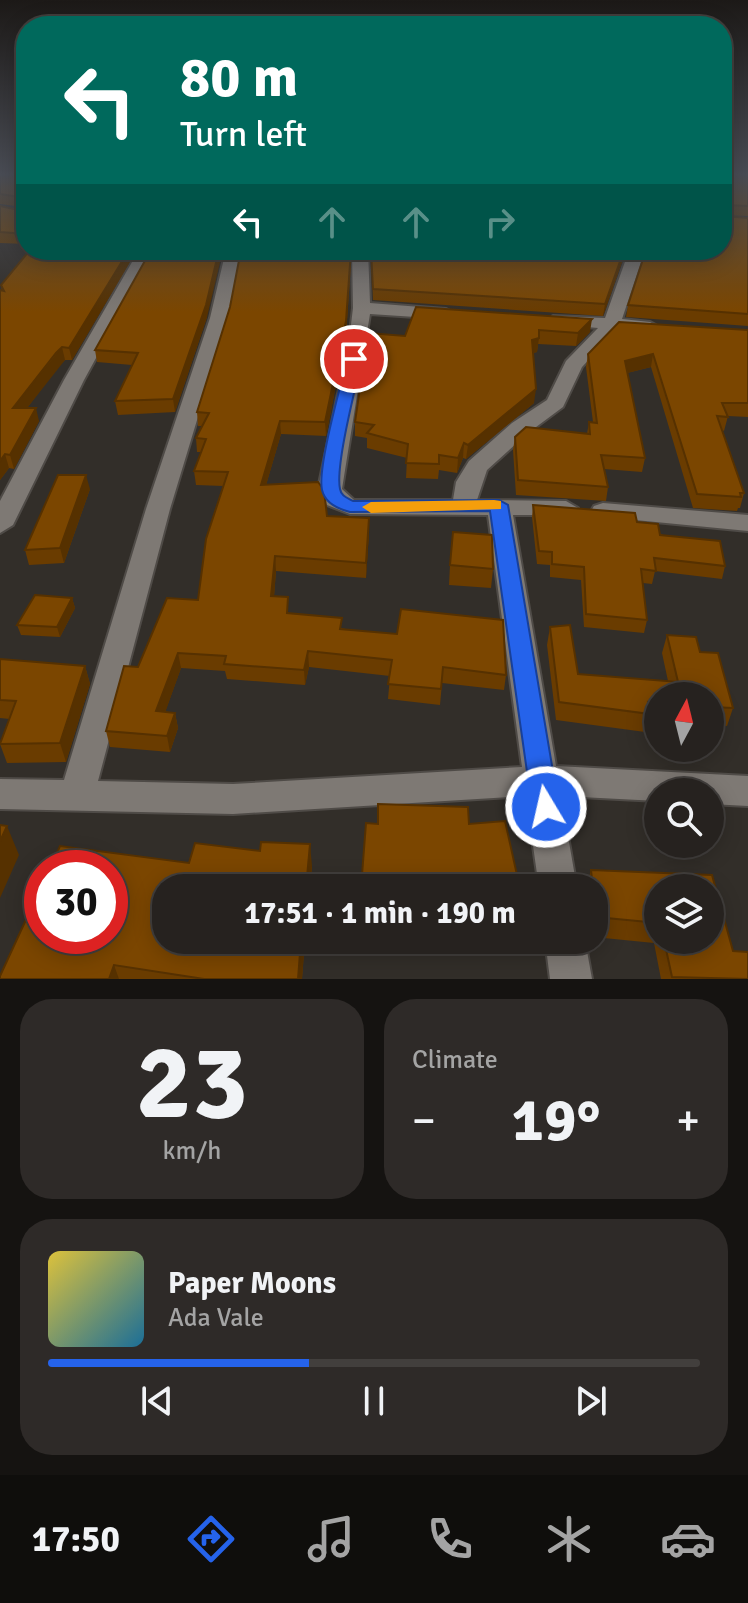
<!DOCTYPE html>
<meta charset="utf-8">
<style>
body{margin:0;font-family:Signika,sans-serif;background:#2e2a28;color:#f1f3f6;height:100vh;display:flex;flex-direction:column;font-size:30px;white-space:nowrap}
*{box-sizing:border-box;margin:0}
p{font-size:26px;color:#a4a4a4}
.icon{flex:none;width:44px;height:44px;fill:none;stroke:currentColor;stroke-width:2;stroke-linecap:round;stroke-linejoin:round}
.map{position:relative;height:979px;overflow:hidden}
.details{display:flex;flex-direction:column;gap:20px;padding:20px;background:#151311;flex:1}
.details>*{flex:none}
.hud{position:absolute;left:16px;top:16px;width:716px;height:244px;border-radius:32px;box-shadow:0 4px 20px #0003,0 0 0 2px #423f3d;background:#00695c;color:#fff;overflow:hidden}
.needle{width:52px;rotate:7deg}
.buttons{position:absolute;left:644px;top:682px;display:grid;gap:16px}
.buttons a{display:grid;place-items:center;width:80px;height:80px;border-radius:50%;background:#26221f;box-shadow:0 4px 20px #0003,0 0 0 2px #423f3d;font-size:40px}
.speed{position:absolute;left:24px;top:850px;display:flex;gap:16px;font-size:40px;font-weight:700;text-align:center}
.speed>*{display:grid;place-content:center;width:104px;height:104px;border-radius:50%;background:#26221f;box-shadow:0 4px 20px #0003,0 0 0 2px #423f3d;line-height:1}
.speed .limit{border:12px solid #d22;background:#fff;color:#111}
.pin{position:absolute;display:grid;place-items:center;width:68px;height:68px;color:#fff;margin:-34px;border:4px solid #fff;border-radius:50%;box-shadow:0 2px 8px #0007}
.me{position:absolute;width:88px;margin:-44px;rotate:351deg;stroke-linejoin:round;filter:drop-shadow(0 0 6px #0008)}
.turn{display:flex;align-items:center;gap:28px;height:168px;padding:0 32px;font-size:36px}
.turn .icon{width:104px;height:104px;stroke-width:2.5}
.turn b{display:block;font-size:56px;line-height:68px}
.lanes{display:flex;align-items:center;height:76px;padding:0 32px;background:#0003;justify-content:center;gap:40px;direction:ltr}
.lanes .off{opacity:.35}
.big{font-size:60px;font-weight:700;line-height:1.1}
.details .card{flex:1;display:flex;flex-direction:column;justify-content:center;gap:12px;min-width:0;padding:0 28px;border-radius:32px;background:#2e2a28}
.details .dial{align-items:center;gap:0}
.dial b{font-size:104px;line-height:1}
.song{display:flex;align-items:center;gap:24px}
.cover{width:96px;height:96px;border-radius:12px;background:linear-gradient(135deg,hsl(50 70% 55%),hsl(200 70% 35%))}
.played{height:8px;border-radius:4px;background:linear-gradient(90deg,#2563eb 40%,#423f3d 40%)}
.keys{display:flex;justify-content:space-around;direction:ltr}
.heat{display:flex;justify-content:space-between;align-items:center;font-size:44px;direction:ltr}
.details .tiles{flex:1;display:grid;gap:20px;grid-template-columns:1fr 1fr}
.card:last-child{grid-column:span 2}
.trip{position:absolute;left:152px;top:874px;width:456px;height:80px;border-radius:32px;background:#26221f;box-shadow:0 4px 20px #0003,0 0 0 2px #423f3d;font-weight:700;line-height:80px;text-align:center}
.tab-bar{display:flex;height:128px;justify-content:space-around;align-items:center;background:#0f0e0c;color:#a4a4a4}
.tab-bar .icon{width:56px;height:56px}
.tab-bar .selected{color:#2563eb}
.tab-bar b{font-size:36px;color:#f1f3f6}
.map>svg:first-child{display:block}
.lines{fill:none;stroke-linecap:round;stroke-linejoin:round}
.minor-casing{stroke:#4f4b47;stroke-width:4}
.minor{fill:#7e7974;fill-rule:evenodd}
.wall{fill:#6a3c00;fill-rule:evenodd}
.shaded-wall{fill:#563100}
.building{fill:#7b4600;stroke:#563100;stroke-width:2}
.route{fill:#2563eb;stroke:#184099;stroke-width:2}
.slow{fill:#f59e0b}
</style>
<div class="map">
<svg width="748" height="979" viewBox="0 0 748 979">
<rect width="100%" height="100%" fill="#322e29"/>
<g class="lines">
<g class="minor-casing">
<g id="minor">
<path d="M139,250h16l-71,130 -71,145 -13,8v-32l64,-121z"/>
<path d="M226,250h16l-14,68 -58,191 -72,272 135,3 289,-17 -34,-252 -138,-1 -23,-9 -9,-16 31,-148 4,-33 -1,-58h16l2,53 76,6 9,5 -9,5 -76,-5 -28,175 12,11h99l3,-18 13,-21 43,-38 35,-23 19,-39 32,-33 -45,-4v-8l52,2 21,-59 -1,-9h16l1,9 -20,60 28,3 9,5 -9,5 -33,-2 -35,37 -19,40 -35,26 -41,37 -10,30 89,1 12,7 -12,7h-53l43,251 192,10v30l-38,-2v-12h-52v9l-97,-5 16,92h-38l-13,-92 -293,18 -233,-5v-30l64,1 82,-271 64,-191z"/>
<path d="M603,503l145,12v16l-154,-15 -3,-5 3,-5z"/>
<path d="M545,940h40l7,39h-42z"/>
</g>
</g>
<use href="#minor" class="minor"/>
</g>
<g class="wall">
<path d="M0,175h26v69l-26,-1v-37l23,5 1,-4 -24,-3v1z"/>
<path d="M722,175h26v41l-26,-1z"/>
<path d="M748,218v108l-122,-9 2,-12 16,-48 -2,-7h80z"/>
<path d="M137,250l-65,110h-7l-6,6 -32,42 12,13 -25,48 -5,-1 -9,12 2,-189 -1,-6z"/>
<path d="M241,250h111l-6,84 -20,102 -45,-2 -15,51 61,31 42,16 -3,46 -90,-7 -2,25 15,17 217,62 -2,15 -62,-7 -2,22 -52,-6 2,-23 -81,-9 -4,18 -78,-6 -2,-8 -44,-3 -16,44 10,1 3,15 -8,24 -60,-5 -4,-16 32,-64 60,-67 25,-114 -27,-1 -2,-14 7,-19h-4l-1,-14 6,-12h-4l-1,-14 33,-105z"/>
<path d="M371,250l252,9 -20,57 -230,-16z"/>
<path d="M416,307l174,25 -14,14 -38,-2 -1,8 -4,1 1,50 -68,56 -3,-1 -6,15 -18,-3 -1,9 -32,-1 1,-20 -40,-10v-10l-12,-2v-14l50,-86z"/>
<path d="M207,317l-32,95 -57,3 -3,-14 17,-36 -35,-3 -2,-12z"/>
<path d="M748,330v87l-20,-1 -4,15 -2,-1 22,63 -4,15h-2l-1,3 -44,-3 -42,-141 -24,6 18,85 -3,14 -38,-3 4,18 -2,14 -90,-6 -3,-45 2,-13 72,-3 2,-12h4l-7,-55 2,-13z"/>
<path d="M90,489l-26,74 -35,2 -4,-15z"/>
<path d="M533,505l104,17 88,44 -3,13 -67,-8 -3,13 -9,-1 4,37 -3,13 -60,-6 -3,-47 -31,-3v-12l-13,-1 -5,-47z"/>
<path d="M450,565l43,4 -2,19 -42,-3z"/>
<path d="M72,598l3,10 -15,29 -39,-2 -4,-10z"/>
<path d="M550,627l28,47 90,7 -6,-28 5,-18 33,17 33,56 -6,18 -17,-1v-29h-52v25h-10l-3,11 -89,-12 -9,-75z"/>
<path d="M0,659l85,7 5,18 -24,78 -59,1 -7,-19 10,-25 -10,-1z"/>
<path d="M469,824l50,60 -1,4h-157z"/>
<path d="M189,863l123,3 -2,22h-144v52h139l-3,39h-302z"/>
<path d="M591,870l121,5 21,76 15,1v27h-87l-7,-36 -60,-6v-49h-8zM658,888h52v52h-52z"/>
</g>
<g class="shaded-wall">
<path d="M129,250h8l-65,110 -3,-12z"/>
<path d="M219,250h4l-16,67 -32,95 -2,-13z"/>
<path d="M351,250l-5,84 -20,102 -1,-14z"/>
<path d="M624,250l-1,9 -20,57 2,-12z"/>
<path d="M592,319l-2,13 -14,14 2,-13z"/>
<path d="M539,338l-2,14 -7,2 2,-14z"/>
<path d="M62,347l3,13 -49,62 -3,-14z"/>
<path d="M653,354l-2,13 -28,7 2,-13z"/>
<path d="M536,389l-2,14 -68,56 2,-14z"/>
<path d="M36,408l3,13 -25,48 -4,-14z"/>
<path d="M280,421l1,13 -19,65 -1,-14z"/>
<path d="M464,443l-1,15 -6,15 1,-15z"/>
<path d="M5,454l4,14 -9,12v-19z"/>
<path d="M86,475l4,14 -26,74 -4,-15z"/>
<path d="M369,518v14l-3,46v-15z"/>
<path d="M275,556l1,15 -3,40 -2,-15z"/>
<path d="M72,598l3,10 -15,29 -3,-10z"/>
<path d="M308,651l1,16 -4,18 -1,-15z"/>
<path d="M178,653l3,15 -21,59 -4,-16z"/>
<path d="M85,666l5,18 -24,78 -6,-19z"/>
<path d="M175,713l3,15 -8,24 -3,-16z"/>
<path d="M7,826l12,29 -19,43v-57z"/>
<path d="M310,844l2,22 -2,22h-4z"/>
<path d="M301,940h4l-3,39h-4z"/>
<path d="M114,965l5,14h-10z"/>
</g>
<g class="building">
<path d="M0,175h26v23l-26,-4z"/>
<path d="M722,175h26v31l-24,-1 -2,8z"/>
<path d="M26,198v36l-26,-2v-26l23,5z"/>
<path d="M722,216l26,2v96l-120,-9 18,-55h76z"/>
<path d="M30,250h99l-60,98 -7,-1 -6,6 -43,55h23l-26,47 -5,-1 -5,7v-171l4,1 -3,-6z"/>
<path d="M151,250h68l-13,55 -33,94 -58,2 23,-48 -43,-3z"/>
<path d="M241,250h110l-5,71 -21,101 -45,-1 -19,64 57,-3 6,8 3,26 42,2 -3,45 -91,-7 -4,40 17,1 -1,16 55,5 -2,11 57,5 4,-25 102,11 3,55 -63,-8 -2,22 -53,-5 4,-24 -84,-9 -4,19 -80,-6 2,-8 -48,-3 -22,58 19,2 -8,23 -61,-5 18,-65 14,1 29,-69 31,2 8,-61 22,-67 -34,-1 12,-32 -10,-1 13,-25 -12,-1 33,-105z"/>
<path d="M371,250h253l-19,54 -232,-15z"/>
<path d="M416,307l176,12 -14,14 -39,-3v8l-7,2 4,49 -68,56 -4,-2 -6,15 -19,-3v9l-33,-1 2,-19 -41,-11 7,-8 -19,-3 13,-89 37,3z"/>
<path d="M619,322l129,8v73h-26l6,14 -11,-1 27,77h-4l1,4 -44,-3 -44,-140 -28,7 20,97 -44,-3 7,32 -90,-7 -3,-43 11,-10 64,7 -1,-12 8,1 -9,-69z"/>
<path d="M58,475h28l-26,73 -35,2z"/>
<path d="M533,505l102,8 2,9 21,2 2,11 60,6 5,25 -71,-8 2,13 -15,-2 6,51 -61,-6 -2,-47 -32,-3v-12l-13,-1z"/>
<path d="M453,532l39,3 1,34 -43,-4z"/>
<path d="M35,595l37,3 -15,29 -40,-2z"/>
<path d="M570,625l8,49 100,8 -11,-47 29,2 4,15 18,1 15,55 -23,-1v-11h-52v7l-10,-1 2,12 -91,-12 -9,-75z"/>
<path d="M0,659l85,7 -25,77 -60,1 16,-43 -16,-1z"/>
<path d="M378,804l90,3 1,17 36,-3 14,63 -55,4h-103l5,-65 12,1z"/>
<path d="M0,825l7,1 -7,15z"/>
<path d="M261,842l49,2 -4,44h-140v52h135l-3,39h-94l-90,-14 -5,14h-109v-3l42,-91v51h68v-68h-60l10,-22 129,17 6,-20 65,8z"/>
<path d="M591,870l121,5 21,76 15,1v27l-76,-2 -8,-37h46v-52h-52v35l-62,-6 -2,-29h-1z"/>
</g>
<linearGradient id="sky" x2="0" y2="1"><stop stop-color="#1c1917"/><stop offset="0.56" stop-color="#494c54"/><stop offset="1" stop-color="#494c54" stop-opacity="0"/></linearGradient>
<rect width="748" height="312" fill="url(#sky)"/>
<path class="route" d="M354,355l8,4c-6,27 -27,107 -22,130 1,7 8,9 13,12l146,-1 9,5 51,302 -4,8 -9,4 -10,-4 -4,-8 -42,-296 -140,1c-12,-3 -25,-9 -28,-22 -5,-22 19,-105 25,-131z"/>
<path class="slow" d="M494,500l7,1v8l-130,4 -9,-6 9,-5z"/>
</svg>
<div class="buttons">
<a><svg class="needle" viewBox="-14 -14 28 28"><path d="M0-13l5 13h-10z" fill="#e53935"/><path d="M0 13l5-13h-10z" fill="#a4a4a4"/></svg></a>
<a><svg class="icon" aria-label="search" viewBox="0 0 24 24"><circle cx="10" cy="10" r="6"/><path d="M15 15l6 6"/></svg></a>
<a><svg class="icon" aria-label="layers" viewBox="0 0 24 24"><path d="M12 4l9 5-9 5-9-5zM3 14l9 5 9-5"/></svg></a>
</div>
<div class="speed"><div class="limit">30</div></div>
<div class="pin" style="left:354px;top:359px;background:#d93025"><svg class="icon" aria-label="arrive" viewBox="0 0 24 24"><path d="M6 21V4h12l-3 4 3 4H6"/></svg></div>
<svg class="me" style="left:546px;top:807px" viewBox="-20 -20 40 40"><circle r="17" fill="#2563eb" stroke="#fff" stroke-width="3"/><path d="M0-11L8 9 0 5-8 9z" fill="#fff"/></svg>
<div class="trip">17:51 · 1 min · 190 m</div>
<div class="hud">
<div class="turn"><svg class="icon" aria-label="left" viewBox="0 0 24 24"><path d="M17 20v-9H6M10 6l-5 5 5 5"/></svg><div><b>80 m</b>Turn left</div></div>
<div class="lanes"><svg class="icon" aria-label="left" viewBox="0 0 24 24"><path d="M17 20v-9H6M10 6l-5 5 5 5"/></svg><svg class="icon off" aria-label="ahead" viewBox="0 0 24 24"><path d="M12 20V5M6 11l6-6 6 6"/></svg><svg class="icon off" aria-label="ahead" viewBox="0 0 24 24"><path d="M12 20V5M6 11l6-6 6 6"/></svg><svg class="icon off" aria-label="right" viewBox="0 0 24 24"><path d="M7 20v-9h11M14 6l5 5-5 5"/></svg></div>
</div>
</div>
<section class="details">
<div class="tiles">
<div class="card dial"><b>23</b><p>km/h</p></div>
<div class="card"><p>Climate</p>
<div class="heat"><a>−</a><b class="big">19°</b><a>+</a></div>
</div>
<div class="card">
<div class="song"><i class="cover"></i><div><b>Paper Moons</b><p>Ada Vale</p></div></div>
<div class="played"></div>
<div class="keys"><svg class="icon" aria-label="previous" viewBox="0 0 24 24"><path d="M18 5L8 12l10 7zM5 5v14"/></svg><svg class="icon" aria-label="pause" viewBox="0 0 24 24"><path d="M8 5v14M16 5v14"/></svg><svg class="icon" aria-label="next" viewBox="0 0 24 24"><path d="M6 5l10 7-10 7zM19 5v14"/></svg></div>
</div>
</div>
</section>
<nav class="tab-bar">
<b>17:50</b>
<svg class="icon selected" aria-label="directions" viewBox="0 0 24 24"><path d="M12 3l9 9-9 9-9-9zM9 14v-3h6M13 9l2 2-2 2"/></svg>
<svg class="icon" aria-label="music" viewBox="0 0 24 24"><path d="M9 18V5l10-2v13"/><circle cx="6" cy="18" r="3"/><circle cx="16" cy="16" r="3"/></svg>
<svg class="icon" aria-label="phone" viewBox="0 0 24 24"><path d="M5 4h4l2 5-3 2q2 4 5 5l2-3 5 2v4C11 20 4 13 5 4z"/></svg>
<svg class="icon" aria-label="climate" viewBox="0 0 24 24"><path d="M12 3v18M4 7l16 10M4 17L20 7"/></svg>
<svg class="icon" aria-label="car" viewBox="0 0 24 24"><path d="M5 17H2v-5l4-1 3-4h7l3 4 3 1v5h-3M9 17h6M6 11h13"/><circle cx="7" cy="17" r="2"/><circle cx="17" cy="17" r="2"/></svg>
</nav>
